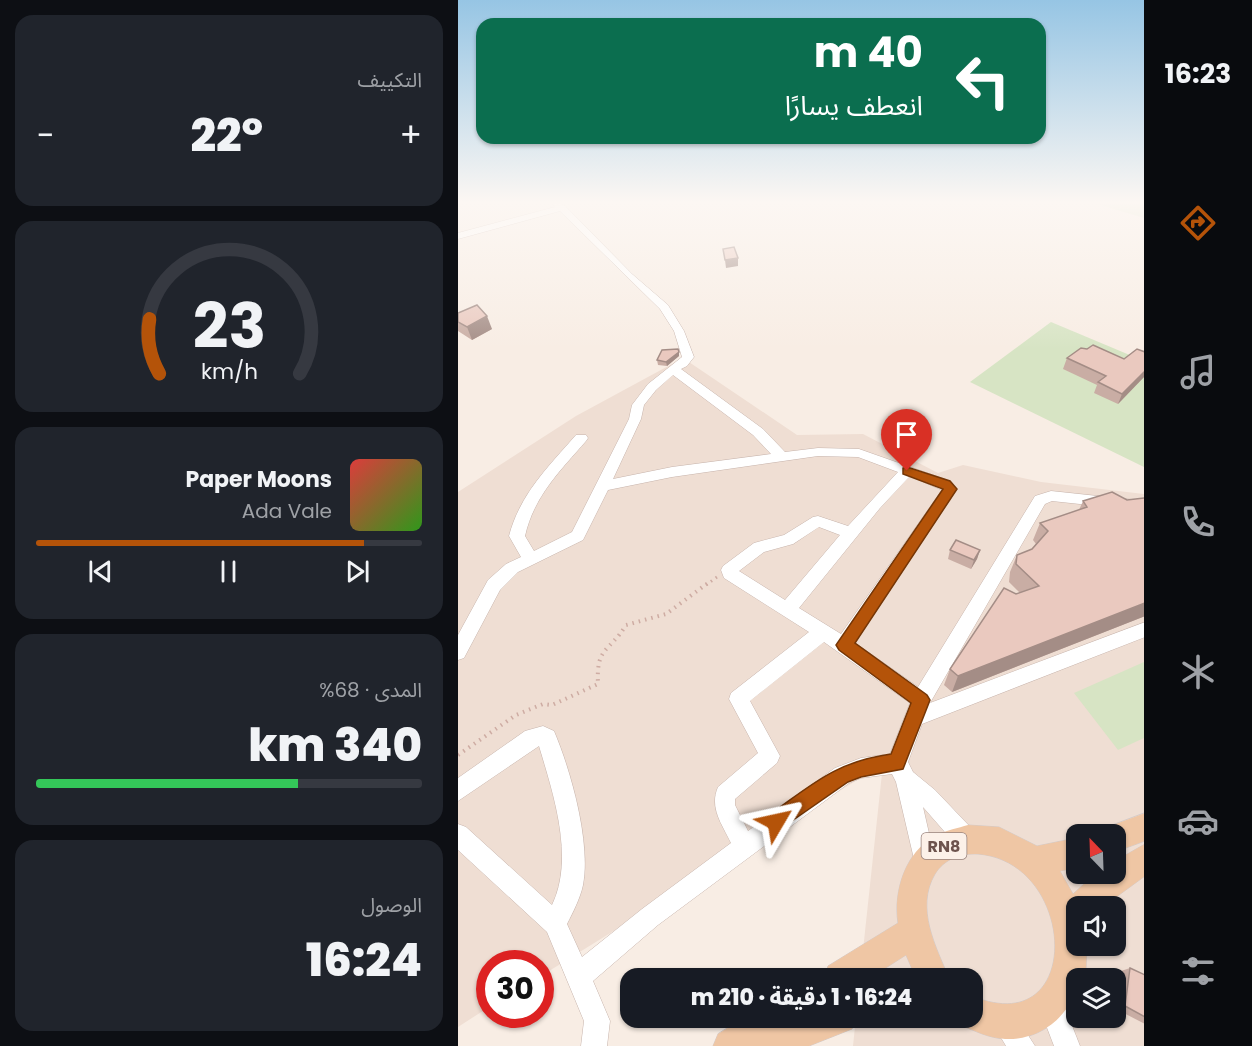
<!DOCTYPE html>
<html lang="ar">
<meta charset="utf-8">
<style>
body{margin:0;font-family:Poppins,"Noto Sans Arabic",sans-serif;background:#20242c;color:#f1f3f6;direction:rtl;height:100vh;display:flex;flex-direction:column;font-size:22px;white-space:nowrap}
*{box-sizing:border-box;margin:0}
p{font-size:20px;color:#9ea1a6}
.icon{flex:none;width:33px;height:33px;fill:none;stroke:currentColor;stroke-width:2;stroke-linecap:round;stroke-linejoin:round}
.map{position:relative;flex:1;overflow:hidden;direction:ltr}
.drawer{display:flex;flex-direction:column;gap:15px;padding:15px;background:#0d0f14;width:458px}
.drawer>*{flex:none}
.guide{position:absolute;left:18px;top:18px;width:570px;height:126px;border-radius:18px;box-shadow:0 2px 4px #0004;direction:rtl;background:#0b6e4f;color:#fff;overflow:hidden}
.needle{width:39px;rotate:337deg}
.tools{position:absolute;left:608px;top:824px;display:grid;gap:12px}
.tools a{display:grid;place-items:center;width:60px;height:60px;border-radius:12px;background:#171b24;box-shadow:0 2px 4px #0004;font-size:30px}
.speed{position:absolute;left:18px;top:950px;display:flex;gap:12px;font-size:30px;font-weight:700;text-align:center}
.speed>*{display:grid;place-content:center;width:78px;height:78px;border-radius:50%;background:#171b24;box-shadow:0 2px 4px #0004;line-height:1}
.speed .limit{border:9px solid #d22;background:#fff;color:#111}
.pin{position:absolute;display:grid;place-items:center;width:51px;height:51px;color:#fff;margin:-62px -26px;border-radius:50% 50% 50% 0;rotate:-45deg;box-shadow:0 0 6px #0007}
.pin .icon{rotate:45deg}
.me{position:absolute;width:66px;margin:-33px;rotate:54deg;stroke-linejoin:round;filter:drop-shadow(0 0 4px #0008)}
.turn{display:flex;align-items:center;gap:21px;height:126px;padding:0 24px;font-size:27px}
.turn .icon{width:78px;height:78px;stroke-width:2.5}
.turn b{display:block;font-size:42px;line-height:51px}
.big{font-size:45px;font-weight:800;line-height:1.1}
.drawer .widget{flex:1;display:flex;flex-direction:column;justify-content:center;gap:9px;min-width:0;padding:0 21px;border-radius:18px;background:#20242c}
.drawer .dial{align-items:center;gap:0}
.dial svg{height:156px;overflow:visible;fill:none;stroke:#363941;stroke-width:7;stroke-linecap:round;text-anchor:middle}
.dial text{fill:#f1f3f6;stroke:none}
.song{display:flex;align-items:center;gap:18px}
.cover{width:72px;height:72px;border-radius:9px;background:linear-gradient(135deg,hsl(0 70% 55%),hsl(110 70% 35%))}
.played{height:6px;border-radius:3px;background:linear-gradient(90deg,#b45309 85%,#363941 85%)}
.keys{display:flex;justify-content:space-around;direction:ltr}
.heat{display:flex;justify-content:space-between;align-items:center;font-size:33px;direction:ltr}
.charge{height:9px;border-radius:4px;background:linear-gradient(90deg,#34c759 68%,#363941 0)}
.trip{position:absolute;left:162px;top:968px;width:363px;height:60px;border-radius:18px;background:#171b24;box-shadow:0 2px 4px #0004;font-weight:800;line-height:60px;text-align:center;direction:rtl}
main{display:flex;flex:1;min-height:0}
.tab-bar{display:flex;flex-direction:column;width:108px;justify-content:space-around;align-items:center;background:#090b0e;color:#9ea1a6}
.tab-bar .icon{width:42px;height:42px}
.tab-bar .current{color:#b45309}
.tab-bar b{font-size:27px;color:#f1f3f6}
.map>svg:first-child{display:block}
.residential{fill:#efded3;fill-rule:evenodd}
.green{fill:#d7e4c4}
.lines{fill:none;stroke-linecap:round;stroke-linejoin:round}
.minor-casing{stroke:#c7b4ac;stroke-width:1}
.major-casing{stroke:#d3cbca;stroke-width:1}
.path-far1{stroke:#ceaca3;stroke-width:3;stroke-dasharray:1.5 4.5;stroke-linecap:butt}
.path{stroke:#ceaca3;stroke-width:4;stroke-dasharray:1.5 5;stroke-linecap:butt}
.minor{fill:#fff;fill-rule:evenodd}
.major{fill:#efc6a4;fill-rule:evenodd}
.wall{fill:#c9ada4}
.shaded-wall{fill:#a48d86}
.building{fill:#eac9bf;stroke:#a48d86;stroke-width:1.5}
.route{fill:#b45309;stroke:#753606;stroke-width:1.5}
.labels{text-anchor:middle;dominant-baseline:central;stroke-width:4.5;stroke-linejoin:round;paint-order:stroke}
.shield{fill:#fcf1e9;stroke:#98827c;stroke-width:1.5}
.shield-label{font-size:16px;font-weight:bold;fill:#6d534d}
</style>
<main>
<nav class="tab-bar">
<b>16:23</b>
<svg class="icon current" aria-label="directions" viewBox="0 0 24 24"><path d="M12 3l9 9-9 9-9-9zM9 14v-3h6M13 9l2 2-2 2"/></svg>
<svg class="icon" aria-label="music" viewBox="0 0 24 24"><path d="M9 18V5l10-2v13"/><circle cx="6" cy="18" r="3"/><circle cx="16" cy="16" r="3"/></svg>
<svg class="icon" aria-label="phone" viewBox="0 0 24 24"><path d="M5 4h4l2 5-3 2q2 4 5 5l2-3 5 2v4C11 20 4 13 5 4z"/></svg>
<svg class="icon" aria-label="climate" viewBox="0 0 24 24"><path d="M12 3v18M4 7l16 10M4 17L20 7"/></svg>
<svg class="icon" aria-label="car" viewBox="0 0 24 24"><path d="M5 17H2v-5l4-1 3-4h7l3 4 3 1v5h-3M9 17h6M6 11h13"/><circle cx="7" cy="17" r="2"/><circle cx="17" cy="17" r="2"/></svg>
<svg class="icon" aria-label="filters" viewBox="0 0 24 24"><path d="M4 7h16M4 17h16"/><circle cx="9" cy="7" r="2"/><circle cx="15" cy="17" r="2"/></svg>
</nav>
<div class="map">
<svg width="687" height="1046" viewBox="0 0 687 1046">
<rect width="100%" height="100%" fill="#f8ede4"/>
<path class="residential" d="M225,358l114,77 66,-1 75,39 25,-8 78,17 103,12v552h-291l3,-29h116v-39h-112l23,-214 -342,212 -1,-13h-50l-1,44 -31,20v-535l118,-76zM618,834h39v39h-39zM618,906h39v39h-39zM618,978h39v39h-39z"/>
<g class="green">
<path d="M636,203h50v15z"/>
<path d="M593,322l93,39v106l-174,-85z"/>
<path d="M686,662v76l-26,12 -44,-57z"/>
</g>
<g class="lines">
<g class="minor-casing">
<g id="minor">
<path d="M93,203h9l5,3 67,68 36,31 16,26 10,26 -7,9 -6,3 82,60 22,23 33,-4 41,1 88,31 10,9 -2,3 -100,151 63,44 117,-191 16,-5 94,10v10l-93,-10 -7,3 -115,199 215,-81v15l-223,87 -14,38 5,10 22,18 39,41 3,8 -3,8 -8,3 -8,-3 -35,-40 13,57 -3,8 -8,3 -8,-3 -21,-90 -4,-8 -31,4 -12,5 -191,142 -65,56 17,40 -3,25h-26l3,-25 -37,-89 -89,-82v-26l8,3 86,78c23,-47 1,-112 -13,-159l-81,55v-23l67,-47 18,-5 11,5c17,40 37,112 29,154 -3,14 -10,27 -16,39l15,33 60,-48 89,-66c-9,-19 -22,-35 -13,-56l40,-34 -29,-54 2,-6 78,-61 -85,-54 -3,-8 2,-4 31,-23 30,-8 29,-18 5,-1 30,10 50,-54 -40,-15 -40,-1 -146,21 -64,13 -25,50 -65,32 -18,18 -36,68 -6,2v-25l30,-55 18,-16 15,-7 -12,-21c11,-42 39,-69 67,-101h10l2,3 -2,3c-26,30 -52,55 -61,95l9,15 38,-19 57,-113 3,-14 16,-21 34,-27 -8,-26 -14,-22 -100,-98 -102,28v-6l97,-26zM215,375l80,60 18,19 -99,13 -59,12 28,-60 3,-14 12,-15zM452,476l32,14 -101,144 -42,-26 81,-100zM361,527l21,8 -55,65 -46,-29 25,-19 29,-8zM366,642l86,61 -20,51 -29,4 -26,10 -87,63 -13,-26v-6l42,-36 3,-7 -30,-55z"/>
<path d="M593,991l9,4 20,51h-26l-16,-42 4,-9z"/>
<path d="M548,1011l9,4 20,31h-29l-13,-22 4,-9z"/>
</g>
</g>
<g class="major-casing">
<g id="major">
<path d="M687,813v28l-30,11v-18h-13l3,-6z"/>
<path d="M510,825l31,2 38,19 39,-8v30l-16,3 13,23 23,-21h19v-12l30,-17v32l-41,30h-28v39h11l-1,24 -3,9h-7c0,35 -35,63 -71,61 -16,-1 -30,-8 -45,-14l-3,-8h15v-21c113,47 106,-134 6,-142 -17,-1 -34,5 -43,20 -20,34 1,73 14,104h-33l-10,-23 -36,23h-46l4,-12 70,-43c-5,-32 8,-73 39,-88 10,-5 21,-7 31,-10z"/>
<path d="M287,1017h112l-5,12 -43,17h-96l5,-12z"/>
</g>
</g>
<path class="path-far1" d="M248,585l11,-8"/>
<path class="path" d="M0,755l58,-40 27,-11 9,1 46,-21c-2,-38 11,-31 28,-59l40,-11 42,-31"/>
<use href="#minor" class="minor"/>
<use href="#major" class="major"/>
</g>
<g class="wall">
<path d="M0,313l34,16 -20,11 -14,-9z"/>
<path d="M687,352v24l-27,28 -24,-11 3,-8 -34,-16 4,-11 57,1z"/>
<path d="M221,356l-12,10 -9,-1 -1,-5z"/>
<path d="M687,498v118l-193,76 -8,-7 6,-16 66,-75 4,-1 -11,-11 1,-10 7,-17 15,-6 4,-5 -3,-4 7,-17 39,-13 4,-9 44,-1z"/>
<path d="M492,550h30l-3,9 -6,10 -23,-10z"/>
<path d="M672,968l15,7v49l-29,-15 5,-38z"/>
</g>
<g class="shaded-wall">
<path d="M280,258v8l-12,2 -1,-8z"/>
<path d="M29,316l5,13 -20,11 -5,-13z"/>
<path d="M221,352v4l-12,10 -1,-4z"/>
<path d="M687,371v5l-27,28 4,-10z"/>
<path d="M522,550l-3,9 -6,10 3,-9z"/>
<path d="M687,603v13l-193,76 6,-16z"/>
</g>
<g class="building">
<path d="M276,247l4,11 -13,2 -2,-11z"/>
<path d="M19,305l10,11 -20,11 -9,-5v-9z"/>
<path d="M635,345l31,14 13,-10 8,3v19l-23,23 -24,-12 8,-6 -39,-18 14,-10 6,1z"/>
<path d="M220,349l1,3 -13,10 -9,-2 5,-10z"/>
<path d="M654,492l15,8 18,-2v105l-187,73 -8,-7 54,-81 12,6 23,-8 -23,-22 1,-9 15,-6 16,-18 -8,-8 47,-16 -4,-6z"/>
<path d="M498,540l24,10 -6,10 -24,-10z"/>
<path d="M672,968l15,7v42l-20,-11z"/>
</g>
<linearGradient id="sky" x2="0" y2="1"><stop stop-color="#96c5e4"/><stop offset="0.58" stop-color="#fcf7f3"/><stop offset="1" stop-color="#fcf7f3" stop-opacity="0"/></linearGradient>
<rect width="687" height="349" fill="url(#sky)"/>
<path class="route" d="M449,467l43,14 7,8 -102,154 72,52 3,5 -27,69 -42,8 -13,5 -72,50 -7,-3 -3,-7 3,-7c44,-31 66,-53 122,-61l20,-51 -72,-53 -3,-5 107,-156 -40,-15v-6z"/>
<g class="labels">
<rect class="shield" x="463.5" y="833" width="45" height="26" rx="4.5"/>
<g class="shield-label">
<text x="486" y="846">RN8</text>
</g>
</g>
</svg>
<div class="tools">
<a><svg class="needle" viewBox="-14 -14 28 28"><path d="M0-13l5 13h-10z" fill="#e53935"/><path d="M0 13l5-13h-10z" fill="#9ea1a6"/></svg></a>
<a><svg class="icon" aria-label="sound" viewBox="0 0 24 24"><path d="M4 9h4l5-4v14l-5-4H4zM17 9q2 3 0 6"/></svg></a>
<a><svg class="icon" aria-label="layers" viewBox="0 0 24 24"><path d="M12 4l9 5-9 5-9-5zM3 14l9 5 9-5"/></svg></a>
</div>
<div class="speed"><div class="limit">30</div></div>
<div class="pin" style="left:449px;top:471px;background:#d93025"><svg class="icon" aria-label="arrive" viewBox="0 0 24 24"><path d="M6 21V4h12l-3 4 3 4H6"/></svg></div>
<svg class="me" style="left:318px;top:822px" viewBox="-20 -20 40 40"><path d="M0-17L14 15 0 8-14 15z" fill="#b45309" stroke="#fff" stroke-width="4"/></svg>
<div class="trip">16:24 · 1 دقيقة · 210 m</div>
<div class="guide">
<div class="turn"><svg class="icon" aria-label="left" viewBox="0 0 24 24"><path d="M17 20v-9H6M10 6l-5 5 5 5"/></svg><div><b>40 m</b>انعطف يسارًا</div></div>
</div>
</div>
<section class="drawer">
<div class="widget"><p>التكييف</p>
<div class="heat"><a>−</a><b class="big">22°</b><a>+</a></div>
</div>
<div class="widget dial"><svg viewBox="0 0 100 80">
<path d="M14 69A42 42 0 1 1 86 69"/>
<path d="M14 69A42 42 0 0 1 9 41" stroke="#b45309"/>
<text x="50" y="56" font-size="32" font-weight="700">23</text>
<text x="50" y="72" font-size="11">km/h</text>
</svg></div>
<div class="widget">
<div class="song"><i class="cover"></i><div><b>Paper Moons</b><p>Ada Vale</p></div></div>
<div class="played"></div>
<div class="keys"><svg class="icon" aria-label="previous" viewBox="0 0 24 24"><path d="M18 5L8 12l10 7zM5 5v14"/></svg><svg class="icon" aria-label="pause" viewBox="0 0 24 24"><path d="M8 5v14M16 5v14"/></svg><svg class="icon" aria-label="next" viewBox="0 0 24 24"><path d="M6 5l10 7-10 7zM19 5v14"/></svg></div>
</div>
<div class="widget"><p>المدى · 68%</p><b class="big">340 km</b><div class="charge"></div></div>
<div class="widget"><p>الوصول</p><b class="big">16:24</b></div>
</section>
</main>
